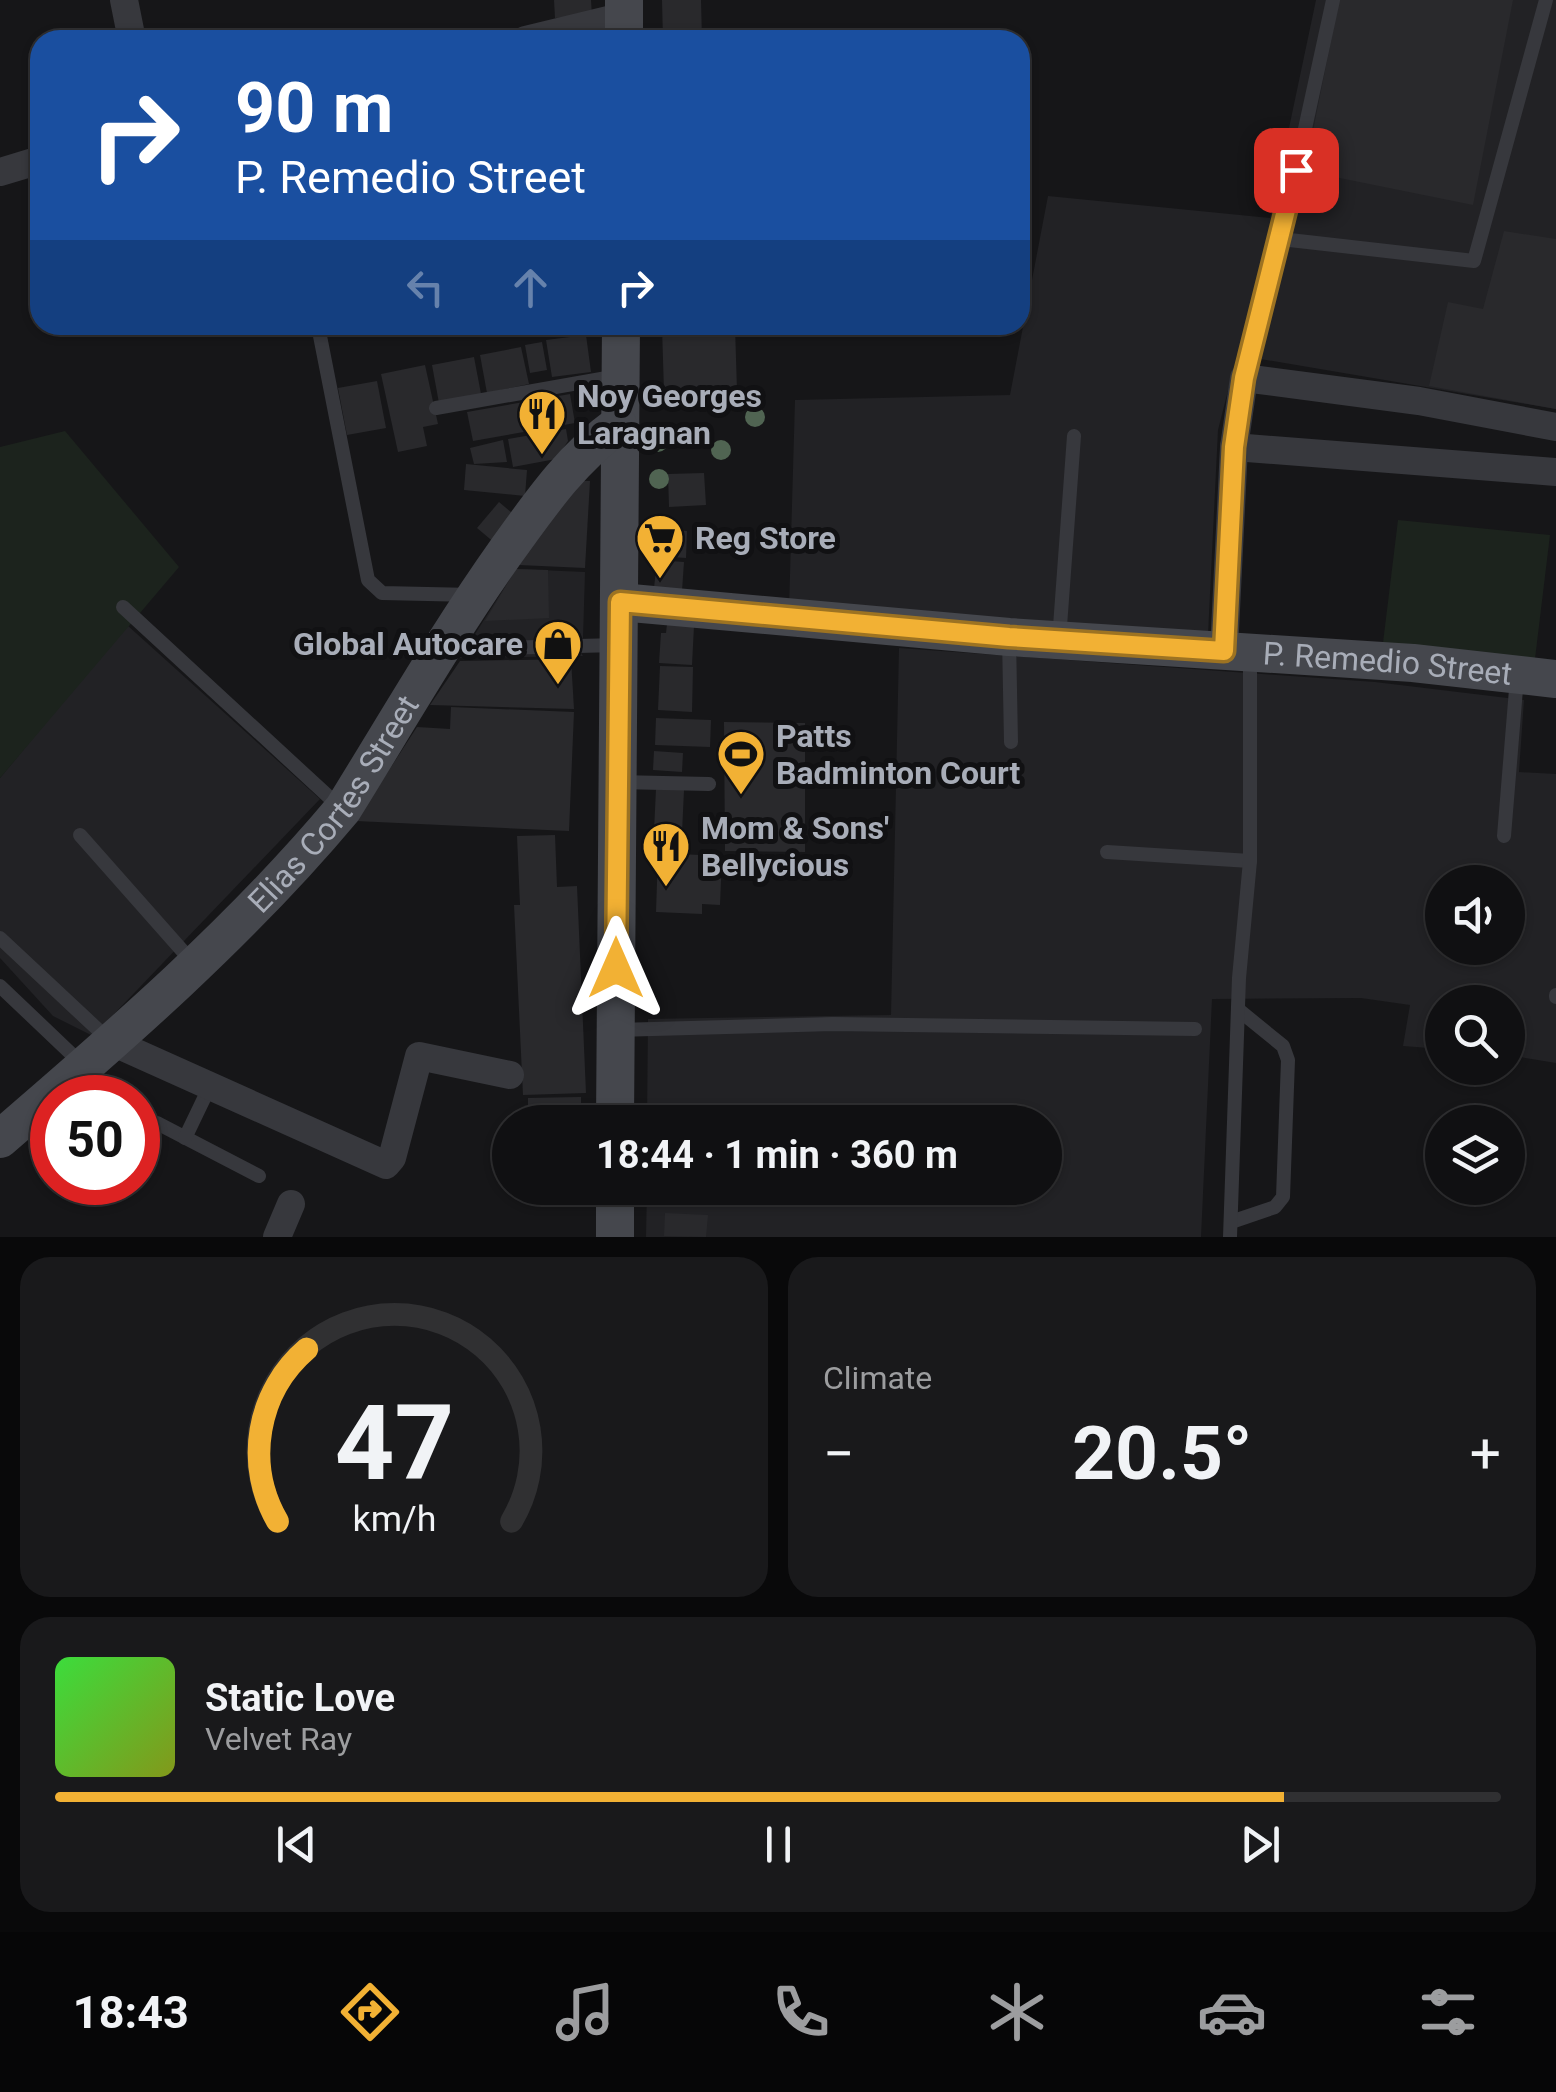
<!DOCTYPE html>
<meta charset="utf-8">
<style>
body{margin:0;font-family:Roboto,sans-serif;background:#19191b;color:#f1f3f6;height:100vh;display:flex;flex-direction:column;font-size:38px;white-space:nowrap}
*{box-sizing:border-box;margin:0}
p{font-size:32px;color:#9c9d9f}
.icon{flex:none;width:55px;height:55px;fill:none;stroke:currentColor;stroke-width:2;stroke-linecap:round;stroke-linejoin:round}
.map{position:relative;height:1237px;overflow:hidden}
.panel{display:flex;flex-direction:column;gap:20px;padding:20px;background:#09090a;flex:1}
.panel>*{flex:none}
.top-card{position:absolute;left:30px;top:30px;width:1000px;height:305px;border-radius:30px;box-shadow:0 2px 8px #0004,0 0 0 2px #303032;background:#1a4fa0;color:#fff;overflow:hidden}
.fabs{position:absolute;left:1425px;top:865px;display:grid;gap:20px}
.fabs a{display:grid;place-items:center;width:100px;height:100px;border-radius:50%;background:#101012;box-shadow:0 2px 8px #0004,0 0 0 2px #303032;font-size:50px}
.speed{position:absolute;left:30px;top:1075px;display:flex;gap:20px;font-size:50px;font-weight:700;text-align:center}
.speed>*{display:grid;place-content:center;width:130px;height:130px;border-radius:50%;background:#101012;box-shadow:0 2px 8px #0004,0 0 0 2px #303032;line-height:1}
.speed .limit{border:15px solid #d22;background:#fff;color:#111}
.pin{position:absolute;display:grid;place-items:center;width:85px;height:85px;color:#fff;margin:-42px;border-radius:20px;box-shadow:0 5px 15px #0006}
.me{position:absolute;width:110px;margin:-55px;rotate:0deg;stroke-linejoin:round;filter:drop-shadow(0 0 8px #0008)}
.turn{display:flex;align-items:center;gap:35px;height:210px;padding:0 40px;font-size:45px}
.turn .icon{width:130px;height:130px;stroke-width:2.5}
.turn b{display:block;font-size:70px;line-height:85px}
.lanes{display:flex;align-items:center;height:95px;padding:0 40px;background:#0003;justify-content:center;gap:50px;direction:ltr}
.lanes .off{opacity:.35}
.big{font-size:75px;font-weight:700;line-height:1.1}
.panel .tile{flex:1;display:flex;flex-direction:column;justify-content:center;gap:15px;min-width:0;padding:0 35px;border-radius:30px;background:#19191b}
.panel .dial{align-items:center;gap:0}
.dial svg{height:260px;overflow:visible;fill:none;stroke:#303032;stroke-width:7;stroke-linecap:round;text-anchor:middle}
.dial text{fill:#f1f3f6;stroke:none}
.song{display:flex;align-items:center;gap:30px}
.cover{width:120px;height:120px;border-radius:15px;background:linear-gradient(135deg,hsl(120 70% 55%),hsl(70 70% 35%))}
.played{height:10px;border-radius:5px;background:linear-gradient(90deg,#f2b134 85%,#303032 85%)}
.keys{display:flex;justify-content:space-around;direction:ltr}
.heat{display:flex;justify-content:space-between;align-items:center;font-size:55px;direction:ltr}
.panel .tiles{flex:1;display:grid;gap:20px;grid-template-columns:1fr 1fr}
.tile:last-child{grid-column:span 2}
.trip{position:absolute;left:492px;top:1105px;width:570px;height:100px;border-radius:50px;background:#101012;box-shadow:0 2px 8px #0004,0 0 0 2px #303032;font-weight:700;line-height:100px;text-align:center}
.tabs{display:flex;height:160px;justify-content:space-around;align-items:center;background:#060607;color:#9c9d9f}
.tabs .icon{width:70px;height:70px}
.tabs .selected{color:#f2b134}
.tabs b{font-size:45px;color:#f1f3f6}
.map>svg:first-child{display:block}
.built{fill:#222225;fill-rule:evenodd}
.green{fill:#1c231d}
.building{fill:#29292c}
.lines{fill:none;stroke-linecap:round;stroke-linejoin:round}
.lane{stroke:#37383d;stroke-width:14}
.street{stroke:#37383d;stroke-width:28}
.secondary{stroke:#45474d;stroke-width:38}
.tree{fill:#506452}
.route-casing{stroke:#9d7322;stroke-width:25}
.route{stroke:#f2b134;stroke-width:18}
.labels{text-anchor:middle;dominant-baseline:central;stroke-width:10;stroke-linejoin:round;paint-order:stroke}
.poi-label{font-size:32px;font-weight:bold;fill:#a8adb8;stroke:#111113;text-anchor:start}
.street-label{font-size:32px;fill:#a8adb8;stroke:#111113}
</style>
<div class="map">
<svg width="1556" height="1237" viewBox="0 0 1556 1237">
<rect width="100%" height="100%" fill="#161618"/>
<g class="built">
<path d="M1316,0h240v409l-319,-54 -19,75 -10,205 -419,-25 6,-210 215,-5 38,-199 222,22z"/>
<path d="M516,569l69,3 -2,66 -6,8 6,10 -123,2z"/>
<path d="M127,625l193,174 -227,237 -40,-20 -53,-58v-180z"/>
<path d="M899,648l476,34 149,18 -5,72 37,2v289l-48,-8v-53h-66v47l-39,-3 7,-41 -49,-7 -149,1 -11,238h-555l1,-49h398v-66h-398l1,-103 243,-4zM1442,882h66v66h-66z"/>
</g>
<g class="green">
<path d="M65,431l114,136 -179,211v-331z"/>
<path d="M1398,520l152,15 -16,132 -152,-16z"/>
</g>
<g class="building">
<path d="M554,0h37l1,16 -37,2z"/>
<path d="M662,0h39l1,40h-39z"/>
<path d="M1339,0h174l-40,205 -168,-34z"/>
<path d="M1504,231l52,8v170l-127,-23 19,-84 35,7z"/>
<path d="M735,327l2,64 -73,1 -2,-64z"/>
<path d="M586,335l5,37 -39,5 -6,-37z"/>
<path d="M542,342l5,28 -17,3 -5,-28z"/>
<path d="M521,347l8,37 -42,9 -7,-38z"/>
<path d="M474,357l7,37 -42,9 -7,-38z"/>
<path d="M425,365l13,59 -15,3 4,19 -29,6 -17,-78z"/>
<path d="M377,381l9,47 -39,7 -9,-47z"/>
<path d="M570,394l5,29 -102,18 -6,-29z"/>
<path d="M566,429l2,12 -12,18 -43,8 -5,-28z"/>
<path d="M503,440l4,22 -33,2 -4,-16z"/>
<path d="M466,464l61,6 -2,26 -61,-6z"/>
<path d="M704,473l2,32 -37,2 -1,-33z"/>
<path d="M577,481h13l-5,87 -66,-3z"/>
<path d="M499,502l19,16 -22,26 -19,-16z"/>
<path d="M659,529l28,2 -1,27 -29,-2z"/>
<path d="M657,560l27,2 -2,29 -28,-3z"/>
<path d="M516,569l32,1 1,48 -64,3z"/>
<path d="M667,624l27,2 -2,39 -33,-2 2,-30h5z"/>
<path d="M571,659l3,50 -144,-4 30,-44z"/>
<path d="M660,666l33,1 -1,45 -34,-2z"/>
<path d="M451,707l123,5 -5,119 -213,-10 61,-94 33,2z"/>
<path d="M656,718l55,2 -1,27 -55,-2z"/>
<path d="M724,722l81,1v129l-80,-1z"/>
<path d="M654,751l29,2 -1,19 -29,-2z"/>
<path d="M656,789l28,1 -2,43 -28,-2z"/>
<path d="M555,835l2,52 20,-1 9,207 -63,2 -9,-190h6l-3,-69z"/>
<path d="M658,853l64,3 -2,49 -18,-1v10l-46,-2z"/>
<path d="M581,1097v25h-53v-24z"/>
<path d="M665,1213l43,2 -2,22 -42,-1z"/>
</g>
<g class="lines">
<g class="lane">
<path d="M1281,239l193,22 72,-261"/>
<path d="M320,336l48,244 14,13 91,2"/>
<path d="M1244,378l37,-139 52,-239"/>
<path d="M436,408l182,-32"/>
<path d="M123,607l219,202"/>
<path d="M1009,638l2,104"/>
<path d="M1059,640l15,-204"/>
<path d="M495,648l123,-3"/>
<path d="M618,782l91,2"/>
<path d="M80,835l115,130"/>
<path d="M1504,836l13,-159"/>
<path d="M1107,852l143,9"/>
<path d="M0,938l109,102"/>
<path d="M0,986l84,80"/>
<path d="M1556,997v-2"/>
<path d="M616,1030l217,-6 362,5"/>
<path d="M157,1123l102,53"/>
<path d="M185,1138l24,-50"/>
<path d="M1231,1222l44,-15 8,-10 5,-137 -5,-14 -43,-35"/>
<path d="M1230,1237l9,-259 11,-117v-207"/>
</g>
<g class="street">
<path d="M124,0l8,40"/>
<path d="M525,40l99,-24"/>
<path d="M0,172l40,-12"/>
<path d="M1234,447l322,25"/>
<path d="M1224,651l10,-204 10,-69 175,23 137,26"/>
<path d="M112,1042l274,123 6,-7 27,-102 91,19"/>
<path d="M277,1237l14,-33"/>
</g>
<g class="secondary">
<path d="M624,40v-40"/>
<path id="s1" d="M620,602l389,35 404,26 143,16"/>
<path d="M615,1122l6,-797"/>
<path id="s2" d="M0,1139c120,-103 241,-208 343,-330 54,-87 105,-176 164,-259 34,-47 64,-91 111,-125"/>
<path d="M615,1237v-49"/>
</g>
</g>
<g class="tree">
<circle cx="755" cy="417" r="10"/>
<circle cx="658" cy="442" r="10"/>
<circle cx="721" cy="450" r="10"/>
<circle cx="659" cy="479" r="10"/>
</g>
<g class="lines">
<g class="route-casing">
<path id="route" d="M616,968l4,-366 389,35 215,14 10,-204 10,-69 52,-208"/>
</g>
<use href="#route" class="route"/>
</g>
<defs>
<g id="restaurant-pin" transform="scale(2.5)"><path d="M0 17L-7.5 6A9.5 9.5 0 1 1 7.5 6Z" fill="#f2b134" stroke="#111113"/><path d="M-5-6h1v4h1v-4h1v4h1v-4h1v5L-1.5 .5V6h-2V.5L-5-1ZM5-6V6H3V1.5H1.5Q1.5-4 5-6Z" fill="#111"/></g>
<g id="supermarket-pin" transform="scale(2.5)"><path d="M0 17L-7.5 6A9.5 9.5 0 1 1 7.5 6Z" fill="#f2b134" stroke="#111113"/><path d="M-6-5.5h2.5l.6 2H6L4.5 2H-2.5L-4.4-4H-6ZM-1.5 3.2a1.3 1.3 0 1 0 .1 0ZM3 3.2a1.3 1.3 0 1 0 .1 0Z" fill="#111"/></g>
<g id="shop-pin" transform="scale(2.5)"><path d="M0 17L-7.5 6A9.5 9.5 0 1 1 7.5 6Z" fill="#f2b134" stroke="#111113"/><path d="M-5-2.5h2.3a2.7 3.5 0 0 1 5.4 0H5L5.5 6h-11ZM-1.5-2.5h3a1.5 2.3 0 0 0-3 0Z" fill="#111"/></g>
<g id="stadium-pin" transform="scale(2.5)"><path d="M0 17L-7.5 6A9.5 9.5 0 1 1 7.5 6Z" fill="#f2b134" stroke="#111113"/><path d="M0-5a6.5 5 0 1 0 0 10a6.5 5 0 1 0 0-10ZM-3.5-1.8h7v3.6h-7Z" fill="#111"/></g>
</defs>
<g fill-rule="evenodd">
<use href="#restaurant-pin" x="542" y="414"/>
<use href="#supermarket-pin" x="660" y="538"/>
<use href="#shop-pin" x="558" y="644"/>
<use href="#stadium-pin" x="741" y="754"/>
<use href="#restaurant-pin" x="666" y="846"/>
</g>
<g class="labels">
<g class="poi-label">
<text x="577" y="396">Noy Georges<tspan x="577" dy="37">Laragnan</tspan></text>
<text x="695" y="538">Reg Store</text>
<text x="523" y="644" text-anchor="end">Global Autocare</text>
<text x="776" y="736">Patts<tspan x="776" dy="37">Badminton Court</tspan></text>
<text x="701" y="828">Mom &amp; Sons'<tspan x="701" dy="37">Bellycious</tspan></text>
</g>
<g class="street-label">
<text stroke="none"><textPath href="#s1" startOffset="770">P. Remedio Street</textPath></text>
<text stroke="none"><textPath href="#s2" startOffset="475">Elias Cortes Street</textPath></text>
</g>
</g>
</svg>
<div class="fabs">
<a><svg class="icon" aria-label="sound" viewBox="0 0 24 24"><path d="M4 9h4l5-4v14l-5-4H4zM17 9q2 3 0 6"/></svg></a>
<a><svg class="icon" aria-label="search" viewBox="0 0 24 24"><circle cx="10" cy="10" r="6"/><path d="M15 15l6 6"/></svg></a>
<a><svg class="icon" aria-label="layers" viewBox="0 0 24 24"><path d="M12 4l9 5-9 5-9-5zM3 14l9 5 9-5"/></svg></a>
</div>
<div class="speed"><div class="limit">50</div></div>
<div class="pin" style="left:1296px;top:170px;background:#d93025"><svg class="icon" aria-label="arrive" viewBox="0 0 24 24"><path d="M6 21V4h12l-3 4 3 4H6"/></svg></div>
<svg class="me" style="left:616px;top:968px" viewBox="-20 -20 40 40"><path d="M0-17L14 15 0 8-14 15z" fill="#f2b134" stroke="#fff" stroke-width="4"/></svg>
<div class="trip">18:44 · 1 min · 360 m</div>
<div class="top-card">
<div class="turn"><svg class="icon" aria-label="right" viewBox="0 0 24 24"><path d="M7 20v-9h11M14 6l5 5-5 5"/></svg><div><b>90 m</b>P. Remedio Street</div></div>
<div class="lanes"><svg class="icon off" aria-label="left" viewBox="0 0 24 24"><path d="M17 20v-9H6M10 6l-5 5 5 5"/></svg><svg class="icon off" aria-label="ahead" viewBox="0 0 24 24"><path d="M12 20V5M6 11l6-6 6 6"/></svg><svg class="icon" aria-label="right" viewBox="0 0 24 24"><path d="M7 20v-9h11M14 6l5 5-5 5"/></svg></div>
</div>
</div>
<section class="panel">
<div class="tiles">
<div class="tile dial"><svg viewBox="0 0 100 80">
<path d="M14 69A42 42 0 1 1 86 69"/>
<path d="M14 69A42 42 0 0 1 23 16" stroke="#f2b134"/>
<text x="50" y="56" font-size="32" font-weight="700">47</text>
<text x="50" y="72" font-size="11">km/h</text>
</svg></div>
<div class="tile"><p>Climate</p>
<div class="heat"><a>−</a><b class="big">20.5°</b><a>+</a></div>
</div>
<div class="tile">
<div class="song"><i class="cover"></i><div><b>Static Love</b><p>Velvet Ray</p></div></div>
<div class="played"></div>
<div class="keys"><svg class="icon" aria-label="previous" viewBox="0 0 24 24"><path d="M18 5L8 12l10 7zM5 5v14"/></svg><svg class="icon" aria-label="pause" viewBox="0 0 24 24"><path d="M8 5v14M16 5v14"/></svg><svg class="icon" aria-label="next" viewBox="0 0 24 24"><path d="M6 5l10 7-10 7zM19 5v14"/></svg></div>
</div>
</div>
</section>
<nav class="tabs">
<b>18:43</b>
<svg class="icon selected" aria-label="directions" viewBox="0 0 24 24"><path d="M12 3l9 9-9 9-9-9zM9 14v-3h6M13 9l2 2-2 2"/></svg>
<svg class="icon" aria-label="music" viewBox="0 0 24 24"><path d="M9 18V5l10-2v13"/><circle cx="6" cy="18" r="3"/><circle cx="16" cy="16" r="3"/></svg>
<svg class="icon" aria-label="phone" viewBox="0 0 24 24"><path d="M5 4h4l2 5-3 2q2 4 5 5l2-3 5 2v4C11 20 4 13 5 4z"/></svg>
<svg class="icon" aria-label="climate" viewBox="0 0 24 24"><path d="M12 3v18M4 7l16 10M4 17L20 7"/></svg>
<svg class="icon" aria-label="car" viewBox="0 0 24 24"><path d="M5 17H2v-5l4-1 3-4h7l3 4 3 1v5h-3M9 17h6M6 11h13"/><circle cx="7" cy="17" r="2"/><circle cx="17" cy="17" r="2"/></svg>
<svg class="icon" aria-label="filters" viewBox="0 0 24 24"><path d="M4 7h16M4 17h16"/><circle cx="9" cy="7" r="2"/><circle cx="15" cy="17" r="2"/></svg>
</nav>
